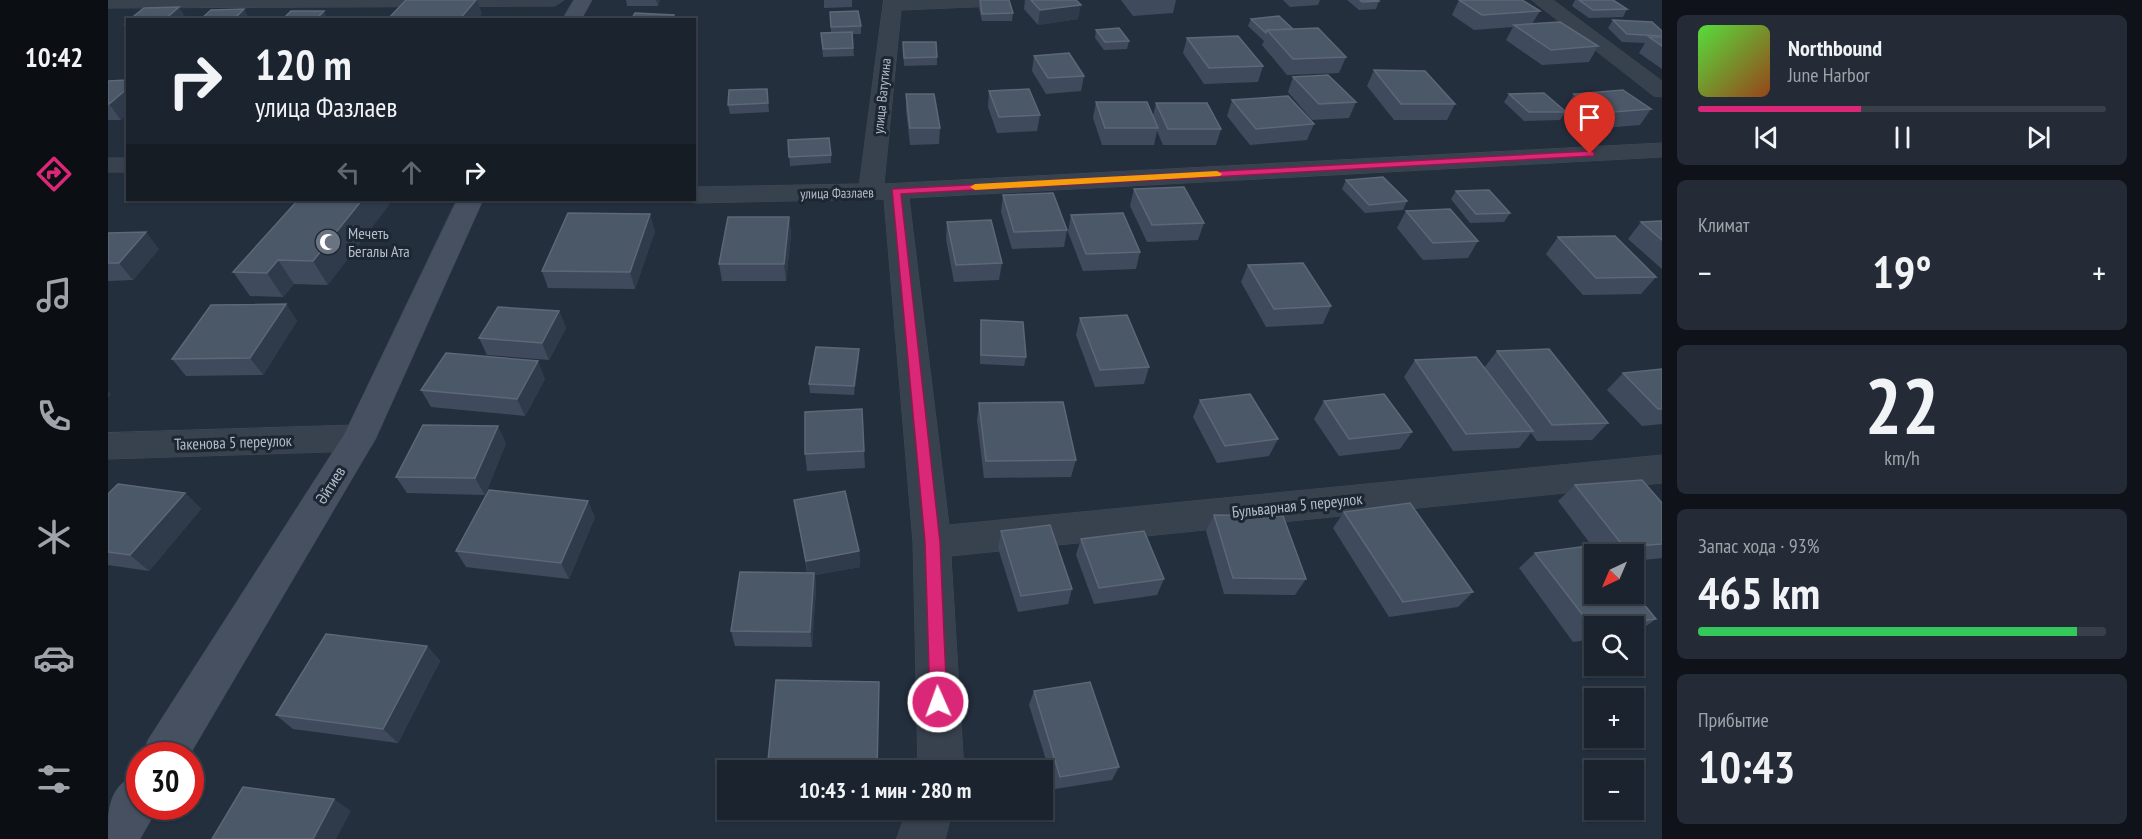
<!DOCTYPE html>
<html lang="ru">
<meta charset="utf-8">
<style>
body{margin:0;font-family:"PT Sans Narrow",sans-serif;background:#242b36;color:#f1f3f6;height:100vh;display:flex;flex-direction:column;font-size:22px;white-space:nowrap}
*{box-sizing:border-box;margin:0}
p{font-size:20px;color:#a0a4aa}
.icon{flex:none;width:33px;height:33px;fill:none;stroke:currentColor;stroke-width:2;stroke-linecap:round;stroke-linejoin:round}
.map{position:relative;flex:1;overflow:hidden}
.details{display:flex;flex-direction:column;gap:15px;padding:15px;background:#0f1319;width:480px}
.details>*{flex:none}
.banner{position:absolute;left:18px;top:18px;width:570px;height:183px;border-radius:0px;box-shadow:0 2px 4px #0004,0 0 0 2px #39404a;background:#1b232e;color:#f1f3f6;overflow:hidden}
.needle{width:39px;rotate:224deg}
.buttons{position:absolute;left:1476px;top:544px;display:grid;gap:12px}
.buttons a{display:grid;place-items:center;width:60px;height:60px;border-radius:0px;background:#1b232e;box-shadow:0 2px 4px #0004,0 0 0 2px #39404a;font-size:30px}
.speed{position:absolute;left:18px;top:742px;display:flex;gap:12px;font-size:30px;font-weight:700;text-align:center}
.speed>*{display:grid;place-content:center;width:78px;height:78px;border-radius:50%;background:#1b232e;box-shadow:0 2px 4px #0004,0 0 0 2px #39404a;line-height:1}
.speed .limit{border:9px solid #d22;background:#fff;color:#111}
.pin{position:absolute;display:grid;place-items:center;width:51px;height:51px;color:#fff;margin:-62px -26px;border-radius:50% 50% 50% 0;rotate:-45deg;box-shadow:0 0 6px #0007}
.pin .icon{rotate:45deg}
.me{position:absolute;width:66px;margin:-33px;rotate:358deg;stroke-linejoin:round;filter:drop-shadow(0 0 4px #0008)}
.turn{display:flex;align-items:center;gap:21px;height:126px;padding:0 30px;font-size:27px}
.turn .icon{width:78px;height:78px;stroke-width:2.5}
.turn b{display:block;font-size:42px;line-height:51px}
.lanes{display:flex;align-items:center;height:57px;padding:0 30px;background:#0003;justify-content:center;gap:30px;direction:ltr}
.lanes .off{opacity:.35}
.big{font-size:45px;font-weight:800;line-height:1.1}
.details .widget{flex:1;display:flex;flex-direction:column;justify-content:center;gap:9px;min-width:0;padding:0 21px;border-radius:9px;background:#242b36}
.details .dial{align-items:center;gap:0}
.dial b{font-size:78px;line-height:1}
.song{display:flex;align-items:center;gap:18px}
.cover{width:72px;height:72px;border-radius:9px;background:linear-gradient(135deg,hsl(110 70% 55%),hsl(20 70% 35%))}
.played{height:6px;border-radius:3px;background:linear-gradient(90deg,#db2777 40%,#39404a 40%)}
.keys{display:flex;justify-content:space-around;direction:ltr}
.heat{display:flex;justify-content:space-between;align-items:center;font-size:33px;direction:ltr}
.charge{height:9px;border-radius:4px;background:linear-gradient(90deg,#34c759 93%,#39404a 0)}
.trip{position:absolute;left:609px;top:760px;width:336px;height:60px;border-radius:0px;background:#1b232e;box-shadow:0 2px 4px #0004,0 0 0 2px #39404a;font-weight:800;line-height:60px;text-align:center}
main{display:flex;flex:1;min-height:0}
.dock{display:flex;flex-direction:column;width:108px;justify-content:space-around;align-items:center;background:#0b0e12;color:#a0a4aa}
.dock .icon{width:42px;height:42px}
.dock .active{color:#db2777}
.dock b{font-size:27px;color:#f1f3f6}
.map>svg:first-child{display:block}
.lines{fill:none;stroke-linecap:round;stroke-linejoin:round}
.street-casing{stroke:#414a57;stroke-width:1}
.secondary-casing{stroke:#414a57;stroke-width:1}
.street{fill:#38414e;fill-rule:evenodd}
.secondary{fill:#465061;fill-rule:evenodd}
.wall{fill:#3f4b5c}
.shaded-wall{fill:#2f3b4b}
.building{fill:#4b5868;stroke:#5c6777;stroke-width:1.5}
.route{fill:#db2777;stroke:#8e194d;stroke-width:1.5}
.slow{fill:#f59e0b}
.labels{text-anchor:middle;dominant-baseline:central;stroke-width:6;stroke-linejoin:round;paint-order:stroke}
.far-street-label{font-size:14px;fill:#b4bcc9;stroke:#1d2633}
.poi-label{font-size:16px;fill:#b4bcc9;stroke:#1d2633;text-anchor:start}
.street-label{font-size:16px;fill:#b4bcc9;stroke:#1d2633}
</style>
<main>
<nav class="dock">
<b>10:42</b>
<svg class="icon active" aria-label="directions" viewBox="0 0 24 24"><path d="M12 3l9 9-9 9-9-9zM9 14v-3h6M13 9l2 2-2 2"/></svg>
<svg class="icon" aria-label="music" viewBox="0 0 24 24"><path d="M9 18V5l10-2v13"/><circle cx="6" cy="18" r="3"/><circle cx="16" cy="16" r="3"/></svg>
<svg class="icon" aria-label="phone" viewBox="0 0 24 24"><path d="M5 4h4l2 5-3 2q2 4 5 5l2-3 5 2v4C11 20 4 13 5 4z"/></svg>
<svg class="icon" aria-label="climate" viewBox="0 0 24 24"><path d="M12 3v18M4 7l16 10M4 17L20 7"/></svg>
<svg class="icon" aria-label="car" viewBox="0 0 24 24"><path d="M5 17H2v-5l4-1 3-4h7l3 4 3 1v5h-3M9 17h6M6 11h13"/><circle cx="7" cy="17" r="2"/><circle cx="17" cy="17" r="2"/></svg>
<svg class="icon" aria-label="filters" viewBox="0 0 24 24"><path d="M4 7h16M4 17h16"/><circle cx="9" cy="7" r="2"/><circle cx="15" cy="17" r="2"/></svg>
</nav>
<div class="map">
<svg width="1554" height="839" viewBox="0 0 1554 839">
<rect width="100%" height="100%" fill="#242f3e"/>
<g class="lines">
<g class="street-casing">
<g id="street">
<path d="M0,0h456l-9,6 -447,2z"/>
<path d="M776,0h121l-9,6 -95,4 -17,174 778,-41v14l-753,41 40,327 713,-70v28l-711,73 13,215h-46l-5,-229 -29,-343 -190,4 -10,-3h10v-13l165,-3z"/>
<path d="M1424,0h21l109,81v16l-8,-1z"/>
<rect x="0" y="158" width="20" height="14"/>
<path d="M251,425l12,4 5,9 -5,9 -12,4 -251,8v-26z"/>
<path d="M799,810h46l-8,29h-48z"/>
</g>
</g>
<g class="secondary-casing">
<g id="secondary">
<path d="M466,0h18l-11,20h-19z"/>
<path d="M349,200h26l-107,238 -187,318h-47l6,-16 197,-307z"/>
<path d="M32,772v35h18l-2,4 -16,28h-32c0,-31 0,-53 32,-67z"/>
</g>
</g>
<use href="#street" class="street"/>
<use href="#secondary" class="secondary"/>
</g>
<g class="wall">
<path d="M518,0h34l-2,6h-31z"/>
<path d="M716,0h28v7l-28,1z"/>
<path d="M872,0l33,13 -1,8h-30l-3,-13z"/>
<path d="M917,0h51l2,19 -40,6 -14,-16z"/>
<path d="M1013,0h55l-3,13 -40,3z"/>
<path d="M1175,0h37l-2,5 -28,2z"/>
<path d="M1239,0h31l1,1 -3,8 -17,1z"/>
<path d="M1351,0l81,11 -8,13 66,22 -9,16 -47,3 -36,-25 7,-13 -39,3 -22,-15z"/>
<path d="M1467,0h38l14,9 -4,8 -34,1 -17,-12z"/>
<path d="M722,12l31,14v8h-9l2,22 -31,1 -2,-24h10z"/>
<path d="M1143,19l42,10 53,28 -7,16 -52,2 -25,-30 2,-4 -16,-15z"/>
<path d="M1505,20l49,11v38l-23,-16 6,-10 -23,-1 -14,-14z"/>
<path d="M20,21v9l-5,-6z"/>
<path d="M988,30l33,11 -2,8 -23,1 -9,-12z"/>
<path d="M1079,38l76,28 -5,16 -54,2 -21,-31z"/>
<path d="M795,42l34,15v8l-33,1z"/>
<path d="M926,56l50,20 -3,15 -35,3 -14,-23z"/>
<path d="M1266,70l81,34 -8,16h-53l-27,-34z"/>
<path d="M1185,77l63,25 -7,16 -37,2 -24,-28z"/>
<path d="M0,81l13,39h-13z"/>
<path d="M659,89l2,23 -39,2 -2,-9z"/>
<path d="M881,91l51,24 -3,16 -40,2 -9,-26z"/>
<path d="M798,94l34,34 -1,16 -29,1 -4,-35z"/>
<path d="M1401,94l57,18 -6,8 -36,1 -20,-19z"/>
<path d="M1466,94l77,15 -11,16 -50,4 -26,-19z"/>
<path d="M1124,100l82,24 -7,16 -57,5 -23,-29z"/>
<path d="M988,102l57,14 3,-13 65,26 -5,16h-53l-6,-14 -3,14h-52l-9,-27z"/>
<path d="M680,140l43,15v8l-41,3z"/>
<path d="M1238,180l61,21 -4,9 -38,3 -23,-24z"/>
<path d="M1026,189l70,34 -6,17 -51,2 -17,-36z"/>
<path d="M1348,191l54,22 -6,9 -34,1 -19,-24z"/>
<path d="M895,195l64,35 -3,17 -52,2 -11,-37z"/>
<path d="M190,200l30,85 -34,-1 -11,13 -33,-1 -17,-24z"/>
<path d="M1298,211l72,30 -10,17 -45,2 -26,-32z"/>
<path d="M963,215l69,37 -4,17 -53,2 -15,-39z"/>
<path d="M681,217l2,17 -5,47h-64l-3,-17z"/>
<path d="M1554,221v48l-34,-30 13,-17z"/>
<path d="M839,222l55,41 -3,17 -45,2 -8,-43z"/>
<path d="M547,231l-20,58 -87,-1 -6,-17z"/>
<path d="M0,233l51,16 -26,31 -25,1z"/>
<path d="M1450,237l98,40 -15,17 -58,1 -37,-41z"/>
<path d="M1140,265l83,41 -8,18 -57,3 -25,-45z"/>
<path d="M178,304l11,17 -34,54 -77,1 -14,-17z"/>
<path d="M451,311l7,17 -17,32 -62,-5 -8,-17z"/>
<path d="M972,318l69,49 -5,17 -49,3 -19,-52z"/>
<path d="M873,320l45,37 -2,9 -44,-2v-35z"/>
<path d="M1389,351l111,72 -16,17 -55,1 -6,-8 -12,15 -66,3 -49,-74 11,-17 69,8z"/>
<path d="M751,358l-5,37 -44,-2 -1,-9z"/>
<path d="M1554,369v55l-20,2 -35,-36 16,-17z"/>
<path d="M437,379l-20,37 -94,-9 -10,-17z"/>
<path d="M1092,400l78,39 -9,17 -52,7 -24,-46z"/>
<path d="M1216,401l88,31 -12,17 -61,7 -25,-37z"/>
<path d="M871,403l97,57 -5,17 -87,1 -7,-58z"/>
<path d="M398,443l-21,52 -78,-2 -11,-16z"/>
<path d="M756,451l1,17 -58,3 -2,-17z"/>
<path d="M1467,485l87,18v55l-28,3v-6h-40l62,64 -21,15h-1v-7h-40v12l-21,3 -54,-74 16,-15 57,-7 -34,-45z"/>
<path d="M77,493l16,16 -52,62 -41,-6v-71z"/>
<path d="M686,500l65,51 1,16 -45,8 1,13 -4,59 -77,-1 -4,-15 76,-59z"/>
<path d="M1236,512l129,80 -15,15 -69,10 -56,-89z"/>
<path d="M1106,515l92,64 -11,16 -71,-1 -18,-63z"/>
<path d="M487,517l-26,62 -103,-12 -10,-16z"/>
<path d="M893,531l71,58 -4,15 -50,8 -20,-64z"/>
<path d="M973,539l83,40 -7,16 -63,9 -18,-49z"/>
<path d="M319,646l13,15 -42,82 -105,-14 -17,-14z"/>
<path d="M926,691l85,76 -7,13 -57,9 -26,-84z"/>
</g>
<g class="shaded-wall">
<path d="M369,0l5,14 -5,6h-18z"/>
<path d="M548,0h4l-2,6z"/>
<path d="M973,5l-3,14 -40,6 2,-15z"/>
<path d="M71,7l5,8 -5,5h-15z"/>
<path d="M136,9l4,8 -2,3h-13z"/>
<path d="M216,11l3,7 -1,2h-11z"/>
<path d="M20,88v26l-7,6 -12,-16z"/>
<path d="M254,200h31l-65,85 -15,-24z"/>
<path d="M542,214l5,17 -20,58 -5,-17z"/>
<path d="M681,217l2,17 -5,47 -2,-17z"/>
<path d="M38,232l13,17 -26,31 -14,-17z"/>
<path d="M170,260l16,24 -11,13 -16,-24z"/>
<path d="M178,304l11,17 -34,54 -13,-17z"/>
<path d="M451,311l7,17 -17,32 -7,-17z"/>
<path d="M751,349v9l-5,37v-9z"/>
<path d="M430,361l7,18 -20,37 -8,-17z"/>
<path d="M0,391l3,3 -3,4z"/>
<path d="M390,426l8,17 -21,52 -10,-17z"/>
<path d="M77,493l16,16 -52,62 -19,-16z"/>
<path d="M480,501l7,16 -26,62 -8,-16z"/>
<path d="M751,551l1,16 -45,8 1,13 -4,59 -2,-15 -2,-55 -2,-16z"/>
<path d="M319,646l13,15 -42,82 -15,-14z"/>
<path d="M226,799l17,12 -15,28h-23z"/>
</g>
<g class="building">
<path d="M298,0h70l-17,20h-72z"/>
<path d="M872,0h29l4,13 -31,1z"/>
<path d="M923,0h45l5,5 -41,5z"/>
<path d="M1252,0h18l1,1 -17,1z"/>
<path d="M1351,0h63l18,11 -58,4z"/>
<path d="M1471,0h34l14,9 -34,1z"/>
<path d="M71,7l-15,13h-35l15,-12z"/>
<path d="M136,9l-11,11h-33l11,-10z"/>
<path d="M183,11h33l-9,9h-33z"/>
<path d="M750,11l3,15 -30,1 -1,-15z"/>
<path d="M527,13l39,2 -3,5h-40z"/>
<path d="M1171,16l14,13 -26,1 -1,3 -15,-14z"/>
<path d="M1505,20l39,2 10,9v5l-35,-2z"/>
<path d="M1452,22l38,24 -47,4 -37,-25z"/>
<path d="M1011,28l10,13 -24,1 -9,-12z"/>
<path d="M1210,28l28,29 -53,2 -26,-29z"/>
<path d="M744,32l1,16 -30,1 -2,-16z"/>
<path d="M1130,36l25,30 -54,2 -22,-30z"/>
<path d="M1541,37h13v9z"/>
<path d="M795,42h33l1,15 -33,1z"/>
<path d="M961,53l15,23 -36,2 -14,-22z"/>
<path d="M1266,70l51,1 30,33h-54z"/>
<path d="M1220,75l28,27 -37,2 -26,-27z"/>
<path d="M20,80v8l-19,16h-1v-23z"/>
<path d="M659,89l1,14 -40,2 1,-15z"/>
<path d="M921,89l11,26 -41,2 -10,-26z"/>
<path d="M1515,90l28,19 -50,4 -27,-19z"/>
<path d="M1436,93l22,19h-37l-20,-18z"/>
<path d="M798,94h28l6,34h-30z"/>
<path d="M1180,96l26,28 -58,5 -24,-29z"/>
<path d="M988,102h51l11,26h-53z"/>
<path d="M1048,103h51l14,26h-53z"/>
<path d="M721,138l2,17 -42,2 -1,-17z"/>
<path d="M1275,177l24,24 -38,4 -23,-25z"/>
<path d="M1076,187l20,36 -52,2 -18,-36z"/>
<path d="M1381,190l21,23 -34,1 -20,-23z"/>
<path d="M945,193l14,37 -53,2 -11,-37z"/>
<path d="M190,200h64l-49,61 -35,-1 -11,13 -34,-1z"/>
<path d="M1342,209l28,32 -45,2 -27,-32z"/>
<path d="M460,213l82,1 -20,58 -88,-1z"/>
<path d="M1015,213l17,39 -54,2 -15,-39z"/>
<path d="M620,217h61l-5,47h-65z"/>
<path d="M883,220l11,43 -46,2 -9,-43z"/>
<path d="M1554,221v19l-21,-18z"/>
<path d="M38,232l-27,31h-11v-30z"/>
<path d="M1507,236l41,41 -60,1 -38,-41z"/>
<path d="M1195,263l28,43 -57,3 -26,-44z"/>
<path d="M178,304l-36,54 -78,1 39,-54z"/>
<path d="M390,307l61,4 -17,32 -63,-5z"/>
<path d="M1019,315l22,52 -49,3 -20,-52z"/>
<path d="M873,320l42,2 3,35 -45,-2z"/>
<path d="M708,347l43,2 -5,37 -45,-2z"/>
<path d="M1441,349l59,74 -56,2 -55,-74z"/>
<path d="M338,353l92,8 -21,38 -96,-9z"/>
<path d="M1368,357l57,74 -67,3 -51,-74z"/>
<path d="M1554,369v40h-4l-35,-36z"/>
<path d="M1142,394l28,45 -53,7 -25,-46z"/>
<path d="M1276,394l28,38 -63,7 -25,-38z"/>
<path d="M955,402l13,58 -90,1 -7,-58z"/>
<path d="M754,409l2,42 -59,3v-42z"/>
<path d="M315,425l75,1 -23,52 -79,-1z"/>
<path d="M1534,480l20,23v41l-38,3 -49,-62z"/>
<path d="M10,484l67,9 -55,62 -22,-3v-58z"/>
<path d="M381,490l99,11 -27,62 -105,-12z"/>
<path d="M737,491l14,60 -53,10 -12,-61z"/>
<path d="M1302,503l63,89 -70,10 -59,-90z"/>
<path d="M1106,515l69,1 23,63 -73,-1z"/>
<path d="M942,525l22,64 -51,7 -20,-65z"/>
<path d="M1036,531l20,48 -65,9 -18,-49z"/>
<path d="M1487,545l8,10h-9v39h40v-2l22,27 -64,8 -57,-74z"/>
<path d="M632,572l74,1 -4,59 -79,-1z"/>
<path d="M218,634l101,12 -44,83 -107,-14z"/>
<path d="M668,680l103,2 -2,89h-110z"/>
<path d="M982,682l29,85 -59,10 -26,-86z"/>
<path d="M135,787l91,12 -21,40h-101z"/>
</g>
<path class="route" d="M1482,151l4,1v4l-693,38 39,348 7,160 -2,6 -7,3 -6,-3 -2,-6 -5,-160 -33,-353z"/>
<path class="slow" d="M1109,171l5,3 -2,2 -245,14 -5,-3 5,-3z"/>
<defs>
<g id="mosque-disc" transform="scale(1.35)"><circle r="9.5" fill="#6b7280" stroke="#1d2633"/><path d="M3.5-4.9A6 6 0 1 0 3.5 4.9A5 5 0 1 1 3.5-4.9Z" fill="#fff"/></g>
</defs>
<g fill-rule="evenodd">
<use href="#mosque-disc" x="220" y="242"/>
</g>
<g class="labels">
<g class="far-street-label">
<text transform="translate(774 96) rotate(-84)">улица Ватутина</text>
<text transform="translate(729 193) rotate(-1)">улица Фазлаев</text>
</g>
<g class="poi-label">
<text x="240" y="233">Мечеть<tspan x="240" dy="18">Бегалы Ата</tspan></text>
</g>
<g class="street-label">
<text transform="translate(125 442) rotate(-2)">Такенова 5 переулок</text>
<text transform="translate(222 485) rotate(-58)">Әйтиев</text>
<text transform="translate(1189 505) rotate(-6)">Бульварная 5 переулок</text>
</g>
</g>
</svg>
<div class="buttons">
<a><svg class="needle" viewBox="-14 -14 28 28"><path d="M0-13l5 13h-10z" fill="#e53935"/><path d="M0 13l5-13h-10z" fill="#a0a4aa"/></svg></a>
<a><svg class="icon" aria-label="search" viewBox="0 0 24 24"><circle cx="10" cy="10" r="6"/><path d="M15 15l6 6"/></svg></a>
<a>+</a>
<a>−</a>
</div>
<div class="speed"><div class="limit">30</div></div>
<div class="pin" style="left:1482px;top:154px;background:#d93025"><svg class="icon" aria-label="arrive" viewBox="0 0 24 24"><path d="M6 21V4h12l-3 4 3 4H6"/></svg></div>
<svg class="me" style="left:830px;top:702px" viewBox="-20 -20 40 40"><circle r="17" fill="#db2777" stroke="#fff" stroke-width="3"/><path d="M0-11L8 9 0 5-8 9z" fill="#fff"/></svg>
<div class="trip">10:43 · 1 мин · 280 m</div>
<div class="banner">
<div class="turn"><svg class="icon" aria-label="right" viewBox="0 0 24 24"><path d="M7 20v-9h11M14 6l5 5-5 5"/></svg><div><b>120 m</b>улица Фазлаев</div></div>
<div class="lanes"><svg class="icon off" aria-label="left" viewBox="0 0 24 24"><path d="M17 20v-9H6M10 6l-5 5 5 5"/></svg><svg class="icon off" aria-label="ahead" viewBox="0 0 24 24"><path d="M12 20V5M6 11l6-6 6 6"/></svg><svg class="icon" aria-label="right" viewBox="0 0 24 24"><path d="M7 20v-9h11M14 6l5 5-5 5"/></svg></div>
</div>
</div>
<section class="details">
<div class="widget">
<div class="song"><i class="cover"></i><div><b>Northbound</b><p>June Harbor</p></div></div>
<div class="played"></div>
<div class="keys"><svg class="icon" aria-label="previous" viewBox="0 0 24 24"><path d="M18 5L8 12l10 7zM5 5v14"/></svg><svg class="icon" aria-label="pause" viewBox="0 0 24 24"><path d="M8 5v14M16 5v14"/></svg><svg class="icon" aria-label="next" viewBox="0 0 24 24"><path d="M6 5l10 7-10 7zM19 5v14"/></svg></div>
</div>
<div class="widget"><p>Климат</p>
<div class="heat"><a>−</a><b class="big">19°</b><a>+</a></div>
</div>
<div class="widget dial"><b>22</b><p>km/h</p></div>
<div class="widget"><p>Запас хода · 93%</p><b class="big">465 km</b><div class="charge"></div></div>
<div class="widget"><p>Прибытие</p><b class="big">10:43</b></div>
</section>
</main>
